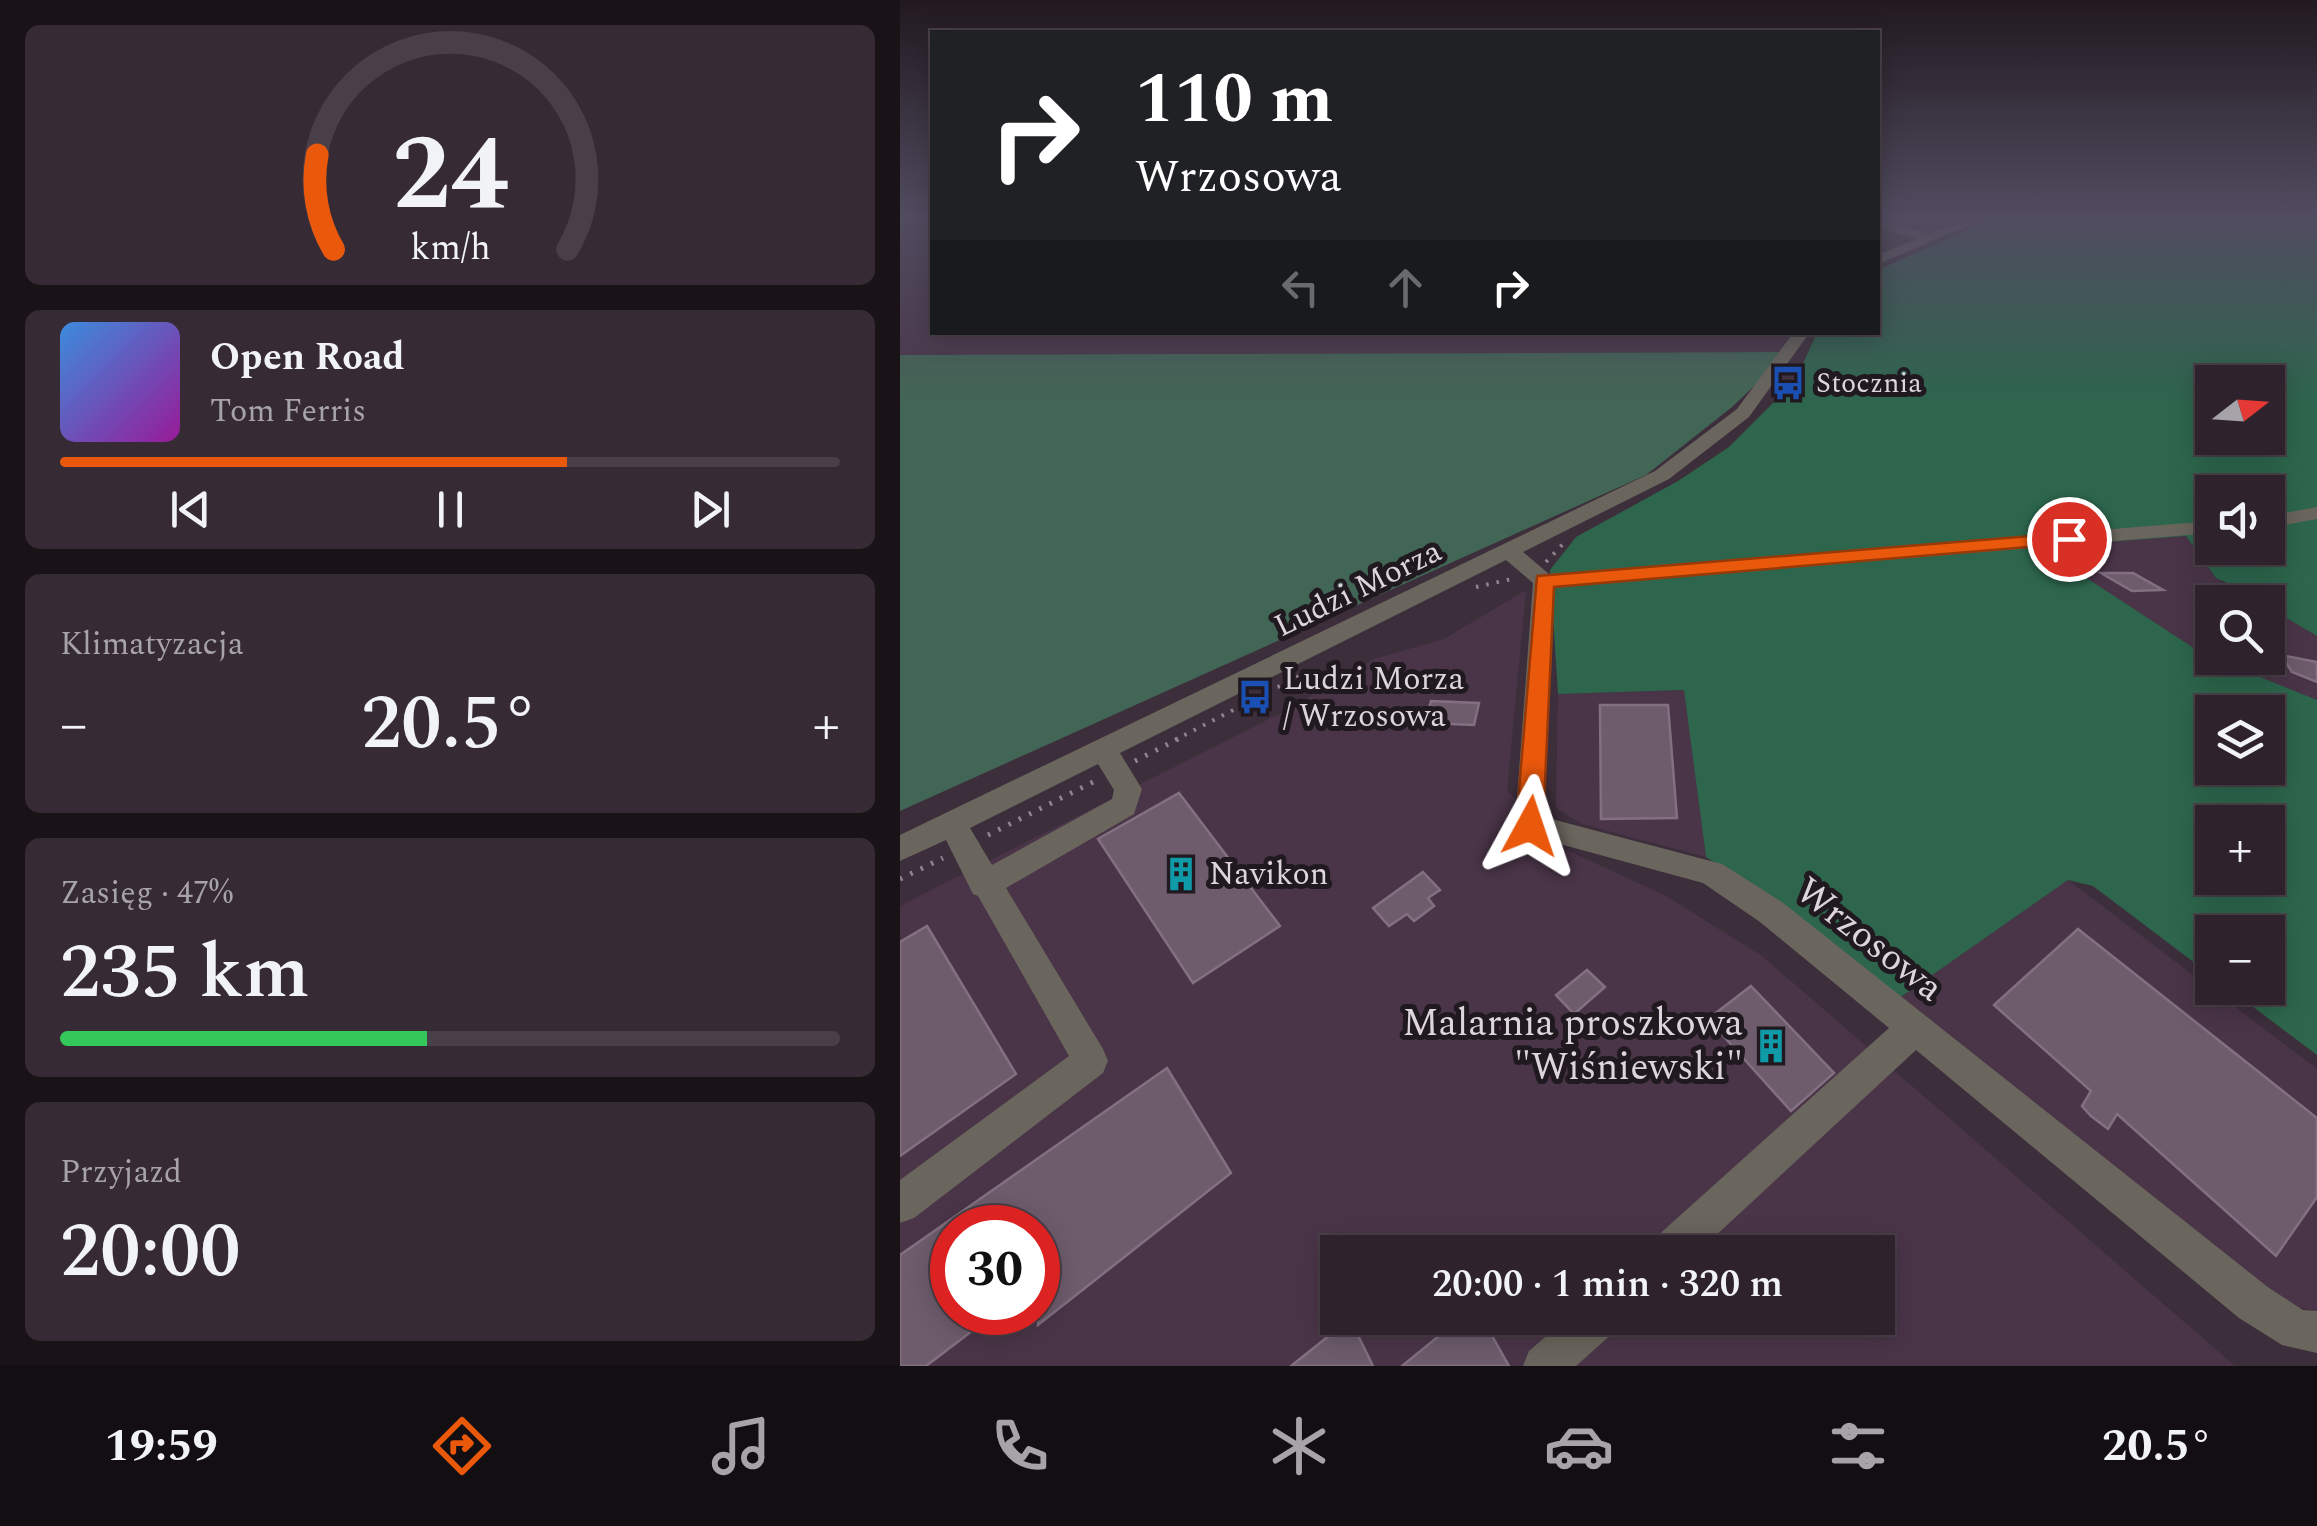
<!DOCTYPE html>
<html lang="pl">
<meta charset="utf-8">
<style>
body{margin:0;font-family:Spectral,serif;background:#362a34;color:#f1f3f6;height:100vh;display:flex;flex-direction:column;font-size:38px;white-space:nowrap}
*{box-sizing:border-box;margin:0}
p{font-size:32px;color:#a7a4a9}
.icon{flex:none;width:55px;height:55px;fill:none;stroke:currentColor;stroke-width:2;stroke-linecap:round;stroke-linejoin:round}
.map{position:relative;flex:1;overflow:hidden}
.sheet{display:flex;flex-direction:column;gap:25px;padding:25px;background:#191318;width:900px}
.sheet>*{flex:none}
.guide{position:absolute;left:30px;top:30px;width:950px;height:305px;border-radius:0px;box-shadow:0 5px 25px #0003,0 0 0 2px #493f48;background:#202124;color:#fff;overflow:hidden}
.needle{width:65px;rotate:73deg}
.fabs{position:absolute;left:1295px;top:365px;display:grid;gap:20px}
.fabs a{display:grid;place-items:center;width:90px;height:90px;border-radius:0px;background:#2e222c;box-shadow:0 5px 25px #0003,0 0 0 2px #493f48;font-size:50px}
.speed{position:absolute;left:30px;top:1205px;display:flex;gap:20px;font-size:50px;font-weight:700;text-align:center}
.speed>*{display:grid;place-content:center;width:130px;height:130px;border-radius:50%;background:#2e222c;box-shadow:0 5px 25px #0003,0 0 0 2px #493f48;line-height:1}
.speed .limit{border:15px solid #d22;background:#fff;color:#111}
.pin{position:absolute;display:grid;place-items:center;width:85px;height:85px;color:#fff;margin:-42px;border:5px solid #fff;border-radius:50%;box-shadow:0 2px 10px #0007}
.me{position:absolute;width:110px;margin:-55px;rotate:5deg;stroke-linejoin:round;filter:drop-shadow(0 0 8px #0008)}
.turn{display:flex;align-items:center;gap:35px;height:210px;padding:0 40px;font-size:45px}
.turn .icon{width:130px;height:130px;stroke-width:2.5}
.turn b{display:block;font-size:70px;line-height:85px}
.lanes{display:flex;align-items:center;height:95px;padding:0 40px;background:#0003;justify-content:center;gap:50px;direction:ltr}
.lanes .off{opacity:.35}
.big{font-size:75px;font-weight:600;line-height:1.1}
.sheet .card{flex:1;display:flex;flex-direction:column;justify-content:center;gap:15px;min-width:0;padding:0 35px;border-radius:15px;background:#362a34}
.sheet .dial{align-items:center;gap:0}
.dial svg{height:260px;overflow:visible;fill:none;stroke:#493f48;stroke-width:7;stroke-linecap:round;text-anchor:middle}
.dial text{fill:#f1f3f6;stroke:none}
.song{display:flex;align-items:center;gap:30px}
.cover{width:120px;height:120px;border-radius:15px;background:linear-gradient(135deg,hsl(210 70% 55%),hsl(300 70% 35%))}
.played{height:10px;border-radius:5px;background:linear-gradient(90deg,#ea580c 65%,#493f48 65%)}
.keys{display:flex;justify-content:space-around;direction:ltr}
.heat{display:flex;justify-content:space-between;align-items:center;font-size:55px;direction:ltr}
.charge{height:15px;border-radius:8px;background:linear-gradient(90deg,#34c759 47%,#493f48 0)}
.trip{position:absolute;left:420px;top:1235px;width:575px;height:100px;border-radius:0px;background:#2e222c;box-shadow:0 5px 25px #0003,0 0 0 2px #493f48;font-weight:600;line-height:100px;text-align:center}
.tabs{display:flex;height:160px;justify-content:space-around;align-items:center;background:#120e12;color:#a7a4a9}
.tabs .icon{width:70px;height:70px}
.tabs .active{color:#ea580c}
.tabs b{font-size:45px;color:#f1f3f6}
main{display:flex;flex:1;min-height:0}
.map>svg:first-child{display:block}
.built{fill:#4a3548;fill-rule:evenodd}
.green{fill:#426655}
.forest{fill:#2d664d;fill-rule:evenodd}
.building{fill:#6e5c6c;stroke:#827080;stroke-width:2.5}
.lines{fill:none;stroke-linecap:round;stroke-linejoin:round}
.path-far1{stroke:#91848f;stroke-width:4;stroke-dasharray:2.5 8;stroke-linecap:butt}
.path{stroke:#91848f;stroke-width:5;stroke-dasharray:2.5 9;stroke-linecap:butt}
.minor{fill:#6a665d;fill-rule:evenodd}
.route{fill:#ea580c;stroke:#983908;stroke-width:2.5}
.labels{text-anchor:middle;dominant-baseline:central;stroke-width:10;stroke-linejoin:round;paint-order:stroke}
.far-poi-label{font-size:28px;fill:#ded4dc;stroke:#20191f;text-anchor:start}
.street-label{font-size:32px;fill:#ded4dc;stroke:#20191f}
.poi-label{font-size:32px;fill:#ded4dc;stroke:#20191f;text-anchor:start}
.near-street-label{font-size:38px;fill:#ded4dc;stroke:#20191f}
.near-poi-label{font-size:38px;fill:#ded4dc;stroke:#20191f;text-anchor:end}
</style>
<main>
<section class="sheet">
<div class="card dial"><svg viewBox="0 0 100 80">
<path d="M14 69A42 42 0 1 1 86 69"/>
<path d="M14 69A42 42 0 0 1 9 40" stroke="#ea580c"/>
<text x="50" y="56" font-size="32" font-weight="700">24</text>
<text x="50" y="72" font-size="11">km/h</text>
</svg></div>
<div class="card">
<div class="song"><i class="cover"></i><div><b>Open Road</b><p>Tom Ferris</p></div></div>
<div class="played"></div>
<div class="keys"><svg class="icon" aria-label="previous" viewBox="0 0 24 24"><path d="M18 5L8 12l10 7zM5 5v14"/></svg><svg class="icon" aria-label="pause" viewBox="0 0 24 24"><path d="M8 5v14M16 5v14"/></svg><svg class="icon" aria-label="next" viewBox="0 0 24 24"><path d="M6 5l10 7-10 7zM19 5v14"/></svg></div>
</div>
<div class="card"><p>Klimatyzacja</p>
<div class="heat"><a>−</a><b class="big">20.5°</b><a>+</a></div>
</div>
<div class="card"><p>Zasięg · 47%</p><b class="big">235 km</b><div class="charge"></div></div>
<div class="card"><p>Przyjazd</p><b class="big">20:00</b></div>
</section>
<div class="map">
<svg width="1417" height="1366" viewBox="0 0 1417 1366">
<rect width="100%" height="100%" fill="#3d2e3b"/>
<g class="built">
<path d="M0,217h32v115l865,1 -7,19 -890,3z"/>
<path d="M1286,536l30,42 43,24h-47v56h56v-51l49,29v64l-114,-46 -166,-108z"/>
<path d="M626,590l-19,200 49,55 110,51 96,60 473,410h-1335v-460l383,-194 91,-53 70,-20zM52,1228h86v84h-86zM438,1252h540v66h-540z"/>
<path d="M785,690l21,167 -124,-33 -26,-16 2,-114z"/>
<path d="M1168,880l249,189v243l-54,-14 -365,-299z"/>
</g>
<path class="green" d="M890,352l-58,55 -86,68 -746,336v-456z"/>
<path class="forest" d="M1098,217h319v419l-49,-29v-5l-52,-24 -30,-42 -147,11 164,107 114,46v355l-89,-67h40v-56h-56v44l-119,-90 -25,-6 -170,119 -95,-78 -97,-64 -22,-167 -126,4 -8,-124 26,-33 102,-56 51,-34 66,-66 22,-48 61,-1v-62zM1312,382h56v56h-56zM1312,492h56v56h-56zM1312,712h56v56h-56zM1312,822h56v56h-56z"/>
<g class="building">
<path d="M1201,573h32l30,17 -31,1z"/>
<path d="M1381,655l36,7v20l-25,-10z"/>
<path d="M531,701l48,2 -5,22 -49,-2z"/>
<path d="M700,705h68l9,113 -76,1z"/>
<path d="M279,793l101,133 -87,57 -95,-144z"/>
<path d="M523,872l17,18 -12,8 6,8 -20,15 -7,-7 -18,12 -16,-18z"/>
<path d="M27,926l89,148 -116,82v-214z"/>
<path d="M1178,929l239,189v79l-41,59 -159,-142 -9,15 -17,-13 -9,-10 9,-15 -97,-86z"/>
<path d="M687,970l18,17 -31,27 -18,-19z"/>
<path d="M851,986l83,87 -43,38 -83,-92z"/>
<path d="M267,1068l64,105 -193,152v-97h-86v84h45l-71,54h-26v-111z"/>
<path d="M561,1318h21l27,48h-107z"/>
<path d="M450,1319l23,47h-82z"/>
</g>
<g class="lines">
<g class="path-far1">
<path d="M646,562l17,-18"/>
<path d="M576,587l40,-9"/>
<path d="M275,740l138,-71"/>
</g>
<g class="path">
<path d="M235,761l45,-23"/>
<path d="M88,835l107,-54"/>
<path d="M0,879l43,-21"/>
</g>
<g class="minor">
<path d="M1071,217h18l-111,47v-9l39,-16 -39,-12v-8l51,15z"/>
<path d="M894,332h16l-61,85 -80,62 -146,73 26,22 663,-53v12l-657,54 -11,230 178,47 60,38 487,386 34,22 14,1v42l-35,-8 -43,-27 -323,-268 -218,202h-49l6,-14 234,-210 -129,-106 -57,-39 -184,-50 -4,-8 18,-242 -27,-23 -386,193 22,36 -8,25 -128,74 97,161 5,12 -5,12 -189,145 -14,5v-43l169,-124 -91,-160 -5,-2 -27,-54 -46,21v-26l755,-364 82,-62zM198,764l16,26 -2,9 -120,66 -22,-37z"/>
<path d="M1417,507v12l-49,9v-12z"/>
<path d="M667,1318h52l-6,15 -37,33h-53l6,-15z"/>
</g>
</g>
<linearGradient id="sky" x2="0" y2="1"><stop stop-color="#221920"/><stop offset="0.53" stop-color="#514c60"/><stop offset="1" stop-color="#514c60" stop-opacity="0"/></linearGradient>
<rect width="1417" height="408" fill="url(#sky)"/>
<path class="route" d="M1169,533l9,6 -2,4 -522,44 -11,239 -13,10 -10,-3 -4,-7 21,-250z"/>
<defs>
<g id="bus-bare" transform="scale(2.7)"><path d="M-5-6H5V4H4V6H2V4H-2V6H-4V4H-5ZM-3.5-4V0h7V-4ZM-3.5 1.2v1.5H-2V1.2ZM2 1.2v1.5H3.5V1.2Z" fill="#1a4fb4" stroke="#20191f" stroke-width="2.5" paint-order="stroke"/></g>
<g id="building-bare" transform="scale(2.7)"><path d="M-4-6H4V6H1V3H-1V6H-4ZM-2.5-4.3h1.7v1.8h-1.7ZM.8-4.3h1.7v1.8H.8ZM-2.5-1h1.7V.8h-1.7ZM.8-1h1.7V.8H.8Z" fill="#0f9aa8" stroke="#20191f" stroke-width="2.5" paint-order="stroke"/></g>
</defs>
<g fill-rule="evenodd">
<use href="#bus-bare" x="888" y="383"/>
<use href="#bus-bare" x="355" y="697"/>
<use href="#building-bare" x="281" y="874"/>
<use href="#building-bare" x="871" y="1046"/>
</g>
<g class="labels">
<g class="far-poi-label">
<text x="916" y="383">Stocznia</text>
</g>
<g class="street-label">
<text transform="translate(458 589) rotate(-26)">Ludzi Morza</text>
</g>
<g class="poi-label">
<text x="383" y="679">Ludzi Morza<tspan x="383" dy="37">/ Wrzosowa</tspan></text>
<text x="309" y="874">Navikon</text>
</g>
<g class="near-street-label">
<text transform="translate(969 940) rotate(38)">Wrzosowa</text>
</g>
<g class="near-poi-label">
<text x="843" y="1024">Malarnia proszkowa<tspan x="843" dy="44">"Wiśniewski"</tspan></text>
</g>
</g>
</svg>
<div class="fabs">
<a><svg class="needle" viewBox="-14 -14 28 28"><path d="M0-13l5 13h-10z" fill="#e53935"/><path d="M0 13l5-13h-10z" fill="#a7a4a9"/></svg></a>
<a><svg class="icon" aria-label="sound" viewBox="0 0 24 24"><path d="M4 9h4l5-4v14l-5-4H4zM17 9q2 3 0 6"/></svg></a>
<a><svg class="icon" aria-label="search" viewBox="0 0 24 24"><circle cx="10" cy="10" r="6"/><path d="M15 15l6 6"/></svg></a>
<a><svg class="icon" aria-label="layers" viewBox="0 0 24 24"><path d="M12 4l9 5-9 5-9-5zM3 14l9 5 9-5"/></svg></a>
<a>+</a>
<a>−</a>
</div>
<div class="speed"><div class="limit">30</div></div>
<div class="pin" style="left:1169px;top:539px;background:#d93025"><svg class="icon" aria-label="arrive" viewBox="0 0 24 24"><path d="M6 21V4h12l-3 4 3 4H6"/></svg></div>
<svg class="me" style="left:630px;top:826px" viewBox="-20 -20 40 40"><path d="M0-17L14 15 0 8-14 15z" fill="#ea580c" stroke="#fff" stroke-width="4"/></svg>
<div class="trip">20:00 · 1 min · 320 m</div>
<div class="guide">
<div class="turn"><svg class="icon" aria-label="right" viewBox="0 0 24 24"><path d="M7 20v-9h11M14 6l5 5-5 5"/></svg><div><b>110 m</b>Wrzosowa</div></div>
<div class="lanes"><svg class="icon off" aria-label="left" viewBox="0 0 24 24"><path d="M17 20v-9H6M10 6l-5 5 5 5"/></svg><svg class="icon off" aria-label="ahead" viewBox="0 0 24 24"><path d="M12 20V5M6 11l6-6 6 6"/></svg><svg class="icon" aria-label="right" viewBox="0 0 24 24"><path d="M7 20v-9h11M14 6l5 5-5 5"/></svg></div>
</div>
</div>
</main>
<nav class="tabs">
<b>19:59</b>
<svg class="icon active" aria-label="directions" viewBox="0 0 24 24"><path d="M12 3l9 9-9 9-9-9zM9 14v-3h6M13 9l2 2-2 2"/></svg>
<svg class="icon" aria-label="music" viewBox="0 0 24 24"><path d="M9 18V5l10-2v13"/><circle cx="6" cy="18" r="3"/><circle cx="16" cy="16" r="3"/></svg>
<svg class="icon" aria-label="phone" viewBox="0 0 24 24"><path d="M5 4h4l2 5-3 2q2 4 5 5l2-3 5 2v4C11 20 4 13 5 4z"/></svg>
<svg class="icon" aria-label="climate" viewBox="0 0 24 24"><path d="M12 3v18M4 7l16 10M4 17L20 7"/></svg>
<svg class="icon" aria-label="car" viewBox="0 0 24 24"><path d="M5 17H2v-5l4-1 3-4h7l3 4 3 1v5h-3M9 17h6M6 11h13"/><circle cx="7" cy="17" r="2"/><circle cx="17" cy="17" r="2"/></svg>
<svg class="icon" aria-label="filters" viewBox="0 0 24 24"><path d="M4 7h16M4 17h16"/><circle cx="9" cy="7" r="2"/><circle cx="15" cy="17" r="2"/></svg>
<b>20.5°</b>
</nav>
